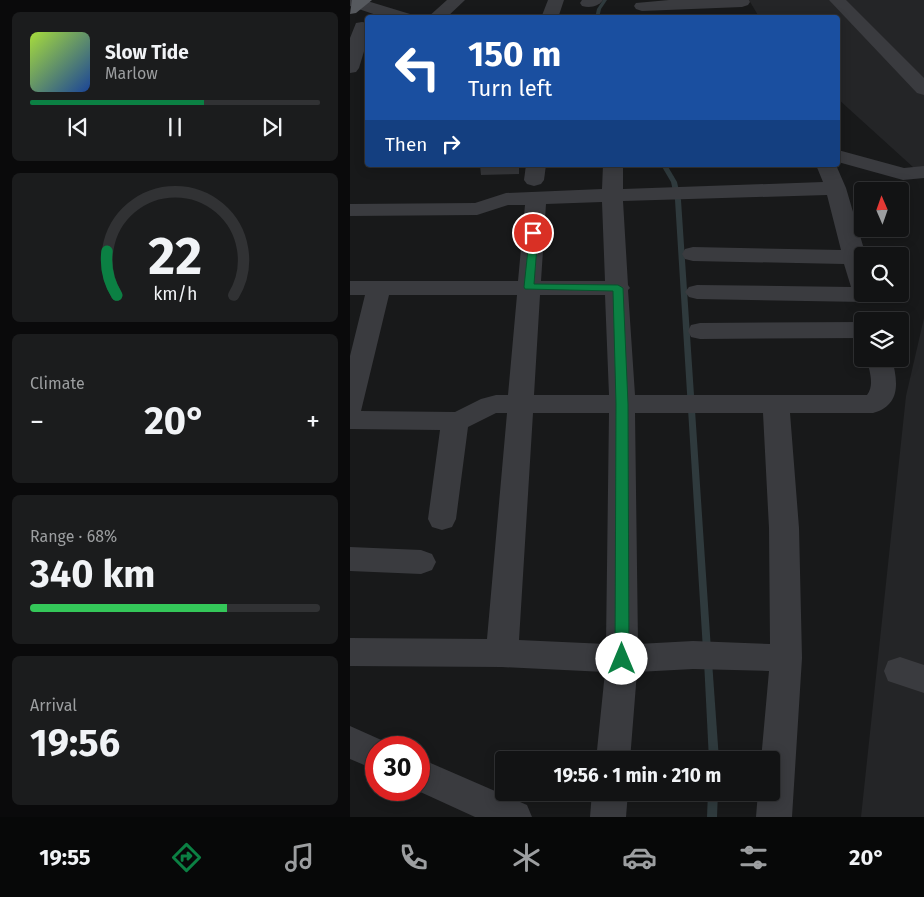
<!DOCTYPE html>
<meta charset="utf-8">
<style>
body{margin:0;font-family:"Fira Sans",sans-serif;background:#1b1c1d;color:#f1f3f6;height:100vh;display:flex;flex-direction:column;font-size:19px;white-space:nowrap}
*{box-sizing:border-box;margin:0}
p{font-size:16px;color:#9c9ea0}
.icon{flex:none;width:28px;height:28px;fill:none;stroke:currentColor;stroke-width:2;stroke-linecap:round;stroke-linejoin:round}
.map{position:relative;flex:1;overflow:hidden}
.sheet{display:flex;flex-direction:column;gap:12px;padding:12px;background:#0a0a0b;width:350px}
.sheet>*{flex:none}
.top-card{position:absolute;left:15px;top:15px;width:475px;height:152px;border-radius:5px;box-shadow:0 2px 12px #0003,0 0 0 1px #313234;background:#1a4fa0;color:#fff;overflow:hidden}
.needle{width:32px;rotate:358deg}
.controls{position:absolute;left:504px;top:182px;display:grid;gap:10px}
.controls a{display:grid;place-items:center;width:55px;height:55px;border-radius:5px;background:#121314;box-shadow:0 2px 12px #0003,0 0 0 1px #313234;font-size:25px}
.speed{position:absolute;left:15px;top:736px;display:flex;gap:10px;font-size:25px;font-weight:700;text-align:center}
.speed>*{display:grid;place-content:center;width:65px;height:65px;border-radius:50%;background:#121314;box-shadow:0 2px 12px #0003,0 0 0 1px #313234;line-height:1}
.speed .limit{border:8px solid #d22;background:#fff;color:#111}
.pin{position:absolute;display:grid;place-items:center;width:42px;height:42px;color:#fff;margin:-21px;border:2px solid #fff;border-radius:50%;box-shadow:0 1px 5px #0007}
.me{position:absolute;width:55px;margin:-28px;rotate:0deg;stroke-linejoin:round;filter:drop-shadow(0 0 4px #0008)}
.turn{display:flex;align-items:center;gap:18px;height:105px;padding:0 20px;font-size:22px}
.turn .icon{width:65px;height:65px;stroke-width:2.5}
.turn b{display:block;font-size:35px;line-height:42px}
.then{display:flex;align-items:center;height:48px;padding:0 20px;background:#0003;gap:10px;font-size:19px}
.big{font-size:38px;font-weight:700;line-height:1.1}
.sheet .tile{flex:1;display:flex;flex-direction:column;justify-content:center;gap:8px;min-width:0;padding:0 18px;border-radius:8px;background:#1b1c1d}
.sheet .dial{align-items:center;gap:0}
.dial svg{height:130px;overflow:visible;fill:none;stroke:#313234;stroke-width:7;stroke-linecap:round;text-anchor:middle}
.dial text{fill:#f1f3f6;stroke:none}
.song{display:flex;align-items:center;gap:15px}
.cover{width:60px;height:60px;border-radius:8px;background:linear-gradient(135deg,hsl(80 70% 55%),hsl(220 70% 35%))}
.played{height:5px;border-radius:2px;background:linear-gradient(90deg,#0b8043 60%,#313234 60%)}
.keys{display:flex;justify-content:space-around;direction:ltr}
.heat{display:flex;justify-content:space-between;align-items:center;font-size:28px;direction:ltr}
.charge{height:8px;border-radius:4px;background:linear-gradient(90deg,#34c759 68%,#313234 0)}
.trip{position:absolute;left:145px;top:751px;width:285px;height:50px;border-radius:5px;background:#121314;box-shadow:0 2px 12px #0003,0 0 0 1px #313234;font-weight:700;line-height:50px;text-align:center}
.dock{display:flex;height:80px;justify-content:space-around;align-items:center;background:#070808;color:#9c9ea0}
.dock .icon{width:35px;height:35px}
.dock .current{color:#0b8043}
.dock b{font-size:22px;color:#f1f3f6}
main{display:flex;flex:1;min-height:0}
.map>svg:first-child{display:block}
.built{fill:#242527}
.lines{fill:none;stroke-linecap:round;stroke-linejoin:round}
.stream{fill:#2f3a3d;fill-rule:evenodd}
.minor{fill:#3a3b3f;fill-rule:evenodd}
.major{fill:#56595e;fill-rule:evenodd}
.wall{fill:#343538}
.route{fill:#0b8043;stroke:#07532c}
</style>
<main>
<section class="sheet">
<div class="tile">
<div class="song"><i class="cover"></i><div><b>Slow Tide</b><p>Marlow</p></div></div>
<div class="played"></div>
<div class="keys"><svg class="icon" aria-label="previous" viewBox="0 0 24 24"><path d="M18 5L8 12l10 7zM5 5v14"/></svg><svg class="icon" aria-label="pause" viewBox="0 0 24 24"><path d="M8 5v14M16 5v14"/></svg><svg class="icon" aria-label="next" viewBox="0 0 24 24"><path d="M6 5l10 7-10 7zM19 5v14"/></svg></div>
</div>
<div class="tile dial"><svg viewBox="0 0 100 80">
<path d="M14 69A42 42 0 1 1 86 69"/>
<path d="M14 69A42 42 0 0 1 8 42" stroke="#0b8043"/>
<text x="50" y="56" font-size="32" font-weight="700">22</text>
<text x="50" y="72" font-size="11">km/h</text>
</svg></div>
<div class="tile"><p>Climate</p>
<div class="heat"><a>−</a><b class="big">20°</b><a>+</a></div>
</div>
<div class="tile"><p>Range · 68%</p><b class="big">340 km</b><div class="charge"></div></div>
<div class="tile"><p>Arrival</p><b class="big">19:56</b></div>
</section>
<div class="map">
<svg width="574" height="817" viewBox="0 0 574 817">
<rect width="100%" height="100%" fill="#18191a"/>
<g class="built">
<path d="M399,0h175v177l-86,-78v-81l-79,-1z"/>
<path d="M574,318v499h-63l45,-421z"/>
</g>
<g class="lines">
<g class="stream">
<path d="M253,0h4l-6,9 -2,9h-4l2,-9z"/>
<path d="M311,165h6l10,17 4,18 30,450 -1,3 -3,1 -3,-1 -1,-3 -28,-450 -4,-18z"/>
<path d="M358,657l3,1 1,3 7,99h-10l-5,-99 1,-3z"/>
<path d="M358,792h10l-1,25h-10z"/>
</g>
<g class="minor">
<path d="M0,0h14l46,14 2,4h-27l-35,-12z"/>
<path d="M97,0h18l-19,18h-19z"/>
<path d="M198,0h16l-6,18h-17z"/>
<path d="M232,0h21c-5,7 -13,8 -21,6l-2,-3z"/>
<path d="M319,0h80l1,2 -2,3 -6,2 -100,4 -6,-2 -2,-3 2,-3z"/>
<path d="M479,0h17l78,78v17l-7,-2z"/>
<path d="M12,22l6,1v15l-9,30 -3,4 -6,1v-35l6,-15z"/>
<path d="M488,150l66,18 20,-2v12l-21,2 -65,-18z"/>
<path d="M176,165h20l-2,15 -3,4 -7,2 -7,-2 -3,-4z"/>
<path d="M253,165h20v24l200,-7 -7,-17h20l10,23 20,68h-4v38l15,1 -4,5 -8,2 -168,-3 -8,-2 -4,-5 4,-5 8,-2 154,2 -7,-23 -151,-3 -8,-2 -3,-5 3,-5 8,-2 148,3 -14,-55 -204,6 5,84 2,3 -2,2 7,105h232c8,-10 2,-25 0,-36h25c6,23 9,46 -19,54h-83l9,115 3,130 -10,159h-36l2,-25h13v-32h-10l8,-89 -76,-2 -56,3 -7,88h-34l9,-88 -103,-5 -152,-1v-28l137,1 20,-226h-11l-28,14 -12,92 -4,8 -10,3 -10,-3 -4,-8 12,-89 -90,-1v-73l15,-61h-15v-14h168l7,-76h-17l-31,10 -127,1v-12l125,-1 31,-10 96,-4zM252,202l3,79h-64l5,-77zM39,295h128l-9,100h-12l-15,4 -26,13 -94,-1zM190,295h65l4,100h-75zM183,413h76l-3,231 -87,-4zM285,413h128l6,115 1,116 -77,-3 -55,3z"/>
<path d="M512,322v16l-162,1 -9,-2 -3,-6 3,-6 9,-2z"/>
<path d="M0,547l71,3 11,4 4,8 -4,8 -11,4 -71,-3z"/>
<path d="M550,657l24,8v28l-36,-12 -4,-10 4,-10z"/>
<path d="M0,726l38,17 2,5h-14v22l-26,-11z"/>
<path d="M69,758l108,47 5,12h-57l-59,-27h3z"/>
<path d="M242,792h36l-2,25h-36z"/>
</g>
<path class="major" d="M2,0h20l-16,13 -6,1z"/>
</g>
<path class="wall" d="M130,165h39v9l-38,1z"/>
<path class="route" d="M180,231h6l2,2 -4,51 84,1 5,3 5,116 1,255 -2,4 -5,2 -5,-2 -2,-4 1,-255 -3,-113 -88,-2 -1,-2z"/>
</svg>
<div class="controls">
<a><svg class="needle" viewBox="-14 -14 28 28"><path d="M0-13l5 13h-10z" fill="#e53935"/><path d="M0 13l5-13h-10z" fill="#9c9ea0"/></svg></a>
<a><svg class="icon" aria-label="search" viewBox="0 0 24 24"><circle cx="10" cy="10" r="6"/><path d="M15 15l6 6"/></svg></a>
<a><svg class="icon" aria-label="layers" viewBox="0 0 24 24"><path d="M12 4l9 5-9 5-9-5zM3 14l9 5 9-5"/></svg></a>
</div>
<div class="speed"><div class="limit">30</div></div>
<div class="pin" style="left:183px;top:233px;background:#d93025"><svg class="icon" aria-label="arrive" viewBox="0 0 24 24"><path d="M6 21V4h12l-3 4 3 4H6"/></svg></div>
<svg class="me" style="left:272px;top:659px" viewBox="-20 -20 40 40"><circle r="19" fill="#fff"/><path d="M0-13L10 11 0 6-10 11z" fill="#0b8043"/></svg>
<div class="trip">19:56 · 1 min · 210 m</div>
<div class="top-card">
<div class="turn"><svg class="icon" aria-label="left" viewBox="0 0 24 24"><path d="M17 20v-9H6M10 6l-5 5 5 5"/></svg><div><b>150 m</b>Turn left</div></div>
<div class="then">Then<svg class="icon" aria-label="right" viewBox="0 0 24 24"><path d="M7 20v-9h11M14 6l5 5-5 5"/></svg></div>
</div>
</div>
</main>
<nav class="dock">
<b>19:55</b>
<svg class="icon current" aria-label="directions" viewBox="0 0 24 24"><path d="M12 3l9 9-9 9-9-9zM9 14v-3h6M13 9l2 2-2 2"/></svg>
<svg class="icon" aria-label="music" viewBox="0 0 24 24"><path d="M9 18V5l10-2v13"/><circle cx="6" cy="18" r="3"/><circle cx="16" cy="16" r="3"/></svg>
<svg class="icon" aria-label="phone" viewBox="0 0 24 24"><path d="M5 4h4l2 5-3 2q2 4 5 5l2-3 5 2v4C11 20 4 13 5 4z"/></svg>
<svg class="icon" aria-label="climate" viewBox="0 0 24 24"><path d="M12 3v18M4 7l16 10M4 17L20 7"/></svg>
<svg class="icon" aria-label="car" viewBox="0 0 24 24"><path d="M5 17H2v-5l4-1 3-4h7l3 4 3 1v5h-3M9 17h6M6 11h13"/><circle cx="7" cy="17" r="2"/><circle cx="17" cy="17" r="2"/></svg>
<svg class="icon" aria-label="filters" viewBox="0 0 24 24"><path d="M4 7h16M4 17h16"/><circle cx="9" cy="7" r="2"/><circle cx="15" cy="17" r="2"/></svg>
<b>20°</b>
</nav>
